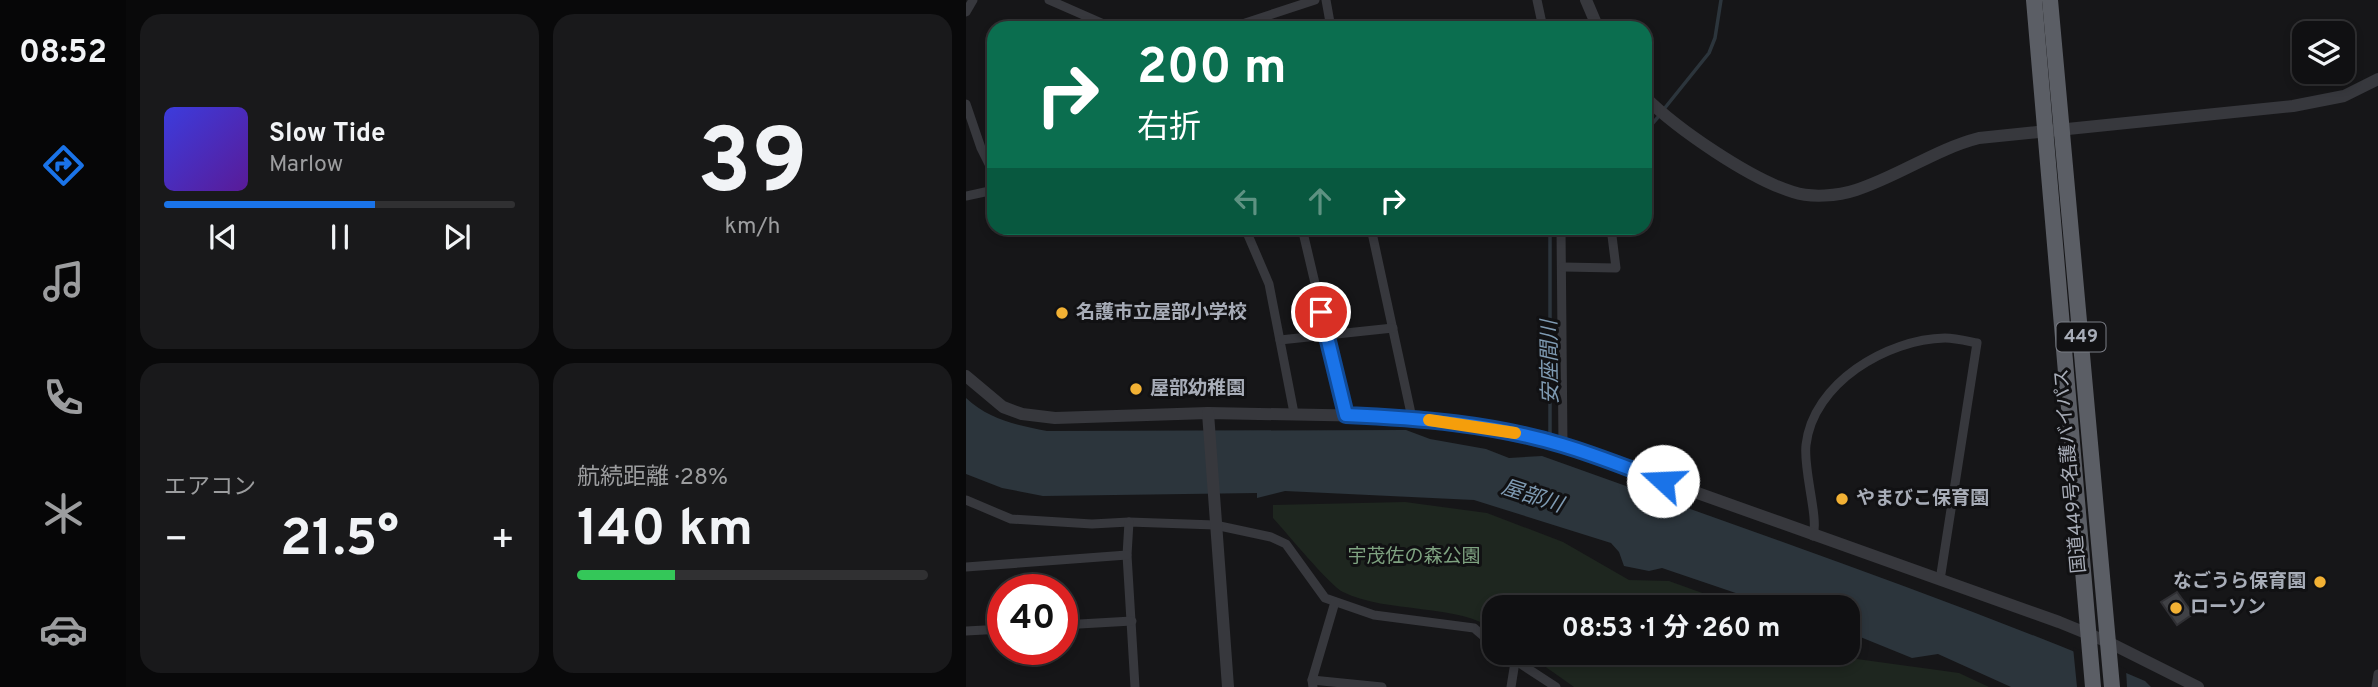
<!DOCTYPE html>
<html lang="ja">
<meta charset="utf-8">
<style>
body{margin:0;font-family:Overpass,"Noto Sans JP",sans-serif;background:#19191b;color:#f1f3f6;height:100vh;display:flex;flex-direction:column;font-size:26px;white-space:nowrap}
*{box-sizing:border-box;margin:0}
p{font-size:23px;color:#9c9d9f}
.icon{flex:none;width:38px;height:38px;fill:none;stroke:currentColor;stroke-width:2;stroke-linecap:round;stroke-linejoin:round}
.map{position:relative;flex:1;overflow:hidden}
.drawer{display:flex;flex-direction:column;gap:14px;padding:14px;background:#09090a;width:840px}
.drawer>*{flex:none}
.hud{position:absolute;left:21px;top:21px;width:665px;height:214px;border-radius:21px;box-shadow:0 4px 10px #0003,0 0 0 2px #303032;background:#0b6e4f;color:#fff;overflow:hidden}
.controls{position:absolute;left:1326px;top:21px;display:grid;gap:14px}
.controls a{display:grid;place-items:center;width:63px;height:63px;border-radius:14px;background:#101012;box-shadow:0 4px 10px #0003,0 0 0 2px #303032;font-size:35px}
.speed{position:absolute;left:21px;top:574px;display:flex;gap:14px;font-size:35px;font-weight:700;text-align:center}
.speed>*{display:grid;place-content:center;width:91px;height:91px;border-radius:50%;background:#101012;box-shadow:0 4px 10px #0003,0 0 0 2px #303032;line-height:1}
.speed .limit{border:10px solid #d22;background:#fff;color:#111}
.pin{position:absolute;display:grid;place-items:center;width:60px;height:60px;color:#fff;margin:-30px;border:4px solid #fff;border-radius:50%;box-shadow:0 2px 7px #0007}
.me{position:absolute;width:77px;margin:-38px;rotate:290deg;stroke-linejoin:round;filter:drop-shadow(0 0 5px #0008)}
.turn{display:flex;align-items:center;gap:24px;height:147px;padding:0 35px;font-size:32px}
.turn .icon{width:91px;height:91px;stroke-width:2.5}
.turn b{display:block;font-size:49px;line-height:60px}
.lanes{display:flex;align-items:center;height:66px;padding:0 35px;background:#0003;justify-content:center;gap:35px;direction:ltr}
.lanes .off{opacity:.35}
.big{font-size:52px;font-weight:700;line-height:1.1}
.drawer .widget{flex:1;display:flex;flex-direction:column;justify-content:center;gap:10px;min-width:0;padding:0 24px;border-radius:21px;background:#19191b}
.drawer .dial{align-items:center;gap:0}
.dial b{font-size:91px;line-height:1}
.song{display:flex;align-items:center;gap:21px}
.cover{width:84px;height:84px;border-radius:10px;background:linear-gradient(135deg,hsl(240 70% 55%),hsl(270 70% 35%))}
.played{height:7px;border-radius:4px;background:linear-gradient(90deg,#1a73e8 60%,#303032 60%)}
.keys{display:flex;justify-content:space-around;direction:ltr}
.heat{display:flex;justify-content:space-between;align-items:center;font-size:38px;direction:ltr}
.charge{height:10px;border-radius:5px;background:linear-gradient(90deg,#34c759 28%,#303032 0)}
.drawer .tiles{flex:1;display:grid;gap:14px;grid-template-columns:repeat(2,1fr)}
.trip{position:absolute;left:516px;top:595px;width:378px;height:70px;border-radius:21px;background:#101012;box-shadow:0 4px 10px #0003,0 0 0 2px #303032;font-weight:700;line-height:70px;text-align:center}
main{display:flex;flex:1;min-height:0}
.tab-bar{display:flex;flex-direction:column;width:126px;justify-content:space-around;align-items:center;background:#060607;color:#9c9d9f}
.tab-bar .icon{width:49px;height:49px}
.tab-bar .current{color:#1a73e8}
.tab-bar b{font-size:32px;color:#f1f3f6}
.map>svg:first-child{display:block}
.green{fill:#1e261f}
.water{fill:#2c353c}
.pier{fill:#161618}
.lines{fill:none;stroke-linecap:round;stroke-linejoin:round}
.stream{stroke:#2c353c;stroke-width:3.5}
.building{fill:#404145;stroke:#303034;stroke-width:2}
.minor{stroke:#37383d;stroke-width:9}
.tertiary{stroke:#37383d;stroke-width:12}
.trunk{stroke:#5b5e65;stroke-width:16}
.route-casing{stroke:#114b97;stroke-width:18}
.route{stroke:#1a73e8;stroke-width:12}
.slow{stroke:#f59e0b;stroke-width:12}
.poi-dot{fill:#f2b134;stroke:#111113;stroke-width:2.5}
.labels{text-anchor:middle;dominant-baseline:central;stroke-width:6;stroke-linejoin:round;paint-order:stroke}
.shield{fill:#111113;stroke:#7b7e86;stroke-width:2}
.shield-label{font-size:18px;font-weight:bold;fill:#a8adb8}
.poi-label{font-size:19px;font-weight:bold;fill:#a8adb8;stroke:#111113;text-anchor:start}
.street-label{font-size:19px;fill:#a8adb8;stroke:#111113}
.park-label{font-size:19px;fill:#7fa381;stroke:#111113}
.water-label{font-size:21px;font-style:italic;fill:#7f9bb3;stroke:#111113}
</style>
<main>
<nav class="tab-bar">
<b>08:52</b>
<svg class="icon current" aria-label="directions" viewBox="0 0 24 24"><path d="M12 3l9 9-9 9-9-9zM9 14v-3h6M13 9l2 2-2 2"/></svg>
<svg class="icon" aria-label="music" viewBox="0 0 24 24"><path d="M9 18V5l10-2v13"/><circle cx="6" cy="18" r="3"/><circle cx="16" cy="16" r="3"/></svg>
<svg class="icon" aria-label="phone" viewBox="0 0 24 24"><path d="M5 4h4l2 5-3 2q2 4 5 5l2-3 5 2v4C11 20 4 13 5 4z"/></svg>
<svg class="icon" aria-label="climate" viewBox="0 0 24 24"><path d="M12 3v18M4 7l16 10M4 17L20 7"/></svg>
<svg class="icon" aria-label="car" viewBox="0 0 24 24"><path d="M5 17H2v-5l4-1 3-4h7l3 4 3 1v5h-3M9 17h6M6 11h13"/><circle cx="7" cy="17" r="2"/><circle cx="17" cy="17" r="2"/></svg>
</nav>
<section class="drawer">
<div class="tiles">
<div class="widget">
<div class="song"><i class="cover"></i><div><b>Slow Tide</b><p>Marlow</p></div></div>
<div class="played"></div>
<div class="keys"><svg class="icon" aria-label="previous" viewBox="0 0 24 24"><path d="M18 5L8 12l10 7zM5 5v14"/></svg><svg class="icon" aria-label="pause" viewBox="0 0 24 24"><path d="M8 5v14M16 5v14"/></svg><svg class="icon" aria-label="next" viewBox="0 0 24 24"><path d="M6 5l10 7-10 7zM19 5v14"/></svg></div>
</div>
<div class="widget dial"><b>39</b><p>km/h</p></div>
<div class="widget"><p>エアコン</p>
<div class="heat"><a>−</a><b class="big">21.5°</b><a>+</a></div>
</div>
<div class="widget"><p>航続距離 · 28%</p><b class="big">140 km</b><div class="charge"></div></div>
</div>
</section>
<div class="map">
<svg width="1412" height="687" viewBox="0 0 1412 687">
<rect width="100%" height="100%" fill="#161618"/>
<g class="green">
<path d="M439,502l82,11 76,29 66,38 40,1 72,26h-247v23c-35,-27 -107,-16 -151,-38 -14,-7 -56,-59 -70,-74v-13z"/>
<path d="M560,653h287l146,20 30,14h-415z"/>
</g>
<path class="water" d="M0,398c24,22 50,27 81,33l359,-1 24,9 56,10 23,9 33,-2c202,73 405,141 603,225l6,6h-140l-73,-33 -26,4 -64,-26v-25h-71l-115,-39 -13,3 -25,-5 -5,-14 -8,-9 -137,-43 -189,-9 -28,7v-5l-214,3 -41,-8 -36,-14z"/>
<path class="pier" d="M1107,647l53,22 1,18h-50z"/>
<g class="lines">
<g class="stream">
<path d="M698,109l45,-56 6,-15 6,-38"/>
<path d="M679,132l14,-16"/>
<path d="M584,439v-211"/>
</g>
</g>
<path class="building" d="M1211,592l16,22 -16,11 -16,-23z"/>
<g class="lines">
<g class="minor">
<path d="M83,0l64,28"/>
<path d="M360,0l5,28"/>
<path d="M571,0l6,28"/>
<path d="M0,12l7,-12"/>
<path d="M264,28l85,-28"/>
<path d="M0,104l15,44 13,26"/>
<path d="M0,196l28,-6"/>
<path d="M279,228l24,56 25,129"/>
<path d="M336,228l44,187"/>
<path d="M405,228l41,190"/>
<path d="M595,228l2,217"/>
<path d="M597,267l53,1 -5,-40"/>
<path d="M314,340l113,-12"/>
<path d="M0,500l45,19 81,5 37,-2 86,3 56,12 15,7 39,54 49,17 100,13 20,17"/>
<path d="M163,522l-2,33 8,132"/>
<path d="M847,536c6,-18 -10,-66 -7,-91 7,-62 81,-106 139,-107 10,0 22,3 32,5l-37,237"/>
<path d="M0,567l161,-12"/>
<path d="M96,625l70,-4"/>
<path d="M0,631l37,-2"/>
<path d="M538,653l52,34"/>
<path d="M346,680l70,7"/>
<path d="M347,687l-1,-7 23,-78"/>
<path d="M545,687l4,-25"/>
<path d="M1410,687l2,-13"/>
</g>
<g class="tertiary">
<path d="M620,0l12,28"/>
<path d="M679,97c32,32 105,82 148,95 18,6 45,4 63,-2 43,-14 80,-41 123,-52l314,-32 51,-10 34,-17"/>
<path d="M0,376l37,31 19,7 33,4 153,-5 168,3 131,15 56,14 496,177 49,20 90,45"/>
<path d="M242,413l20,274"/>
</g>
<g class="trunk">
<path d="M1068,0l59,687"/>
<path d="M1084,0l62,687"/>
</g>
</g>
<g class="lines">
<g class="route-casing">
<path id="route" d="M355,312l25,103c73,3 146,9 216,30 34,10 68,24 101,36"/>
</g>
<use href="#route" class="route"/>
<path class="slow" d="M463,420l86,13"/>
</g>
<g class="poi-dot">
<circle cx="96" cy="313" r="7"/>
<circle cx="170" cy="389" r="7"/>
<circle cx="876" cy="499" r="7"/>
<circle cx="1354" cy="582" r="7"/>
<circle cx="1210" cy="608" r="7"/>
</g>
<g class="labels">
<rect class="shield" x="1090.5" y="322.5" width="49" height="29" rx="5"/>
<g class="shield-label">
<text x="1115" y="337">449</text>
</g>
<g class="poi-label">
<text x="110" y="313">名護市立屋部小学校</text>
<text x="184" y="389">屋部幼稚園</text>
<text x="890" y="499">やまびこ保育園</text>
<text x="1340" y="582" text-anchor="end">なごうら保育園</text>
<text x="1224" y="608">ローソン</text>
</g>
<g class="street-label">
<text transform="translate(1105 471) rotate(-95)">国道449号名護バイパス</text>
</g>
<g class="park-label">
<text x="448" y="557">宇茂佐の森公園</text>
</g>
<g class="water-label">
<text transform="translate(585 362) rotate(-91)">安座間川</text>
<text transform="translate(566 497) rotate(18)">屋部川</text>
</g>
</g>
</svg>
<div class="controls">
<a><svg class="icon" aria-label="layers" viewBox="0 0 24 24"><path d="M12 4l9 5-9 5-9-5zM3 14l9 5 9-5"/></svg></a>
</div>
<div class="speed"><div class="limit">40</div></div>
<div class="pin" style="left:355px;top:312px;background:#d93025"><svg class="icon" aria-label="arrive" viewBox="0 0 24 24"><path d="M6 21V4h12l-3 4 3 4H6"/></svg></div>
<svg class="me" style="left:697px;top:481px" viewBox="-20 -20 40 40"><circle r="19" fill="#fff"/><path d="M0-13L10 11 0 6-10 11z" fill="#1a73e8"/></svg>
<div class="trip">08:53 · 1 分 · 260 m</div>
<div class="hud">
<div class="turn"><svg class="icon" aria-label="right" viewBox="0 0 24 24"><path d="M7 20v-9h11M14 6l5 5-5 5"/></svg><div><b>200 m</b>右折</div></div>
<div class="lanes"><svg class="icon off" aria-label="left" viewBox="0 0 24 24"><path d="M17 20v-9H6M10 6l-5 5 5 5"/></svg><svg class="icon off" aria-label="ahead" viewBox="0 0 24 24"><path d="M12 20V5M6 11l6-6 6 6"/></svg><svg class="icon" aria-label="right" viewBox="0 0 24 24"><path d="M7 20v-9h11M14 6l5 5-5 5"/></svg></div>
</div>
</div>
</main>
